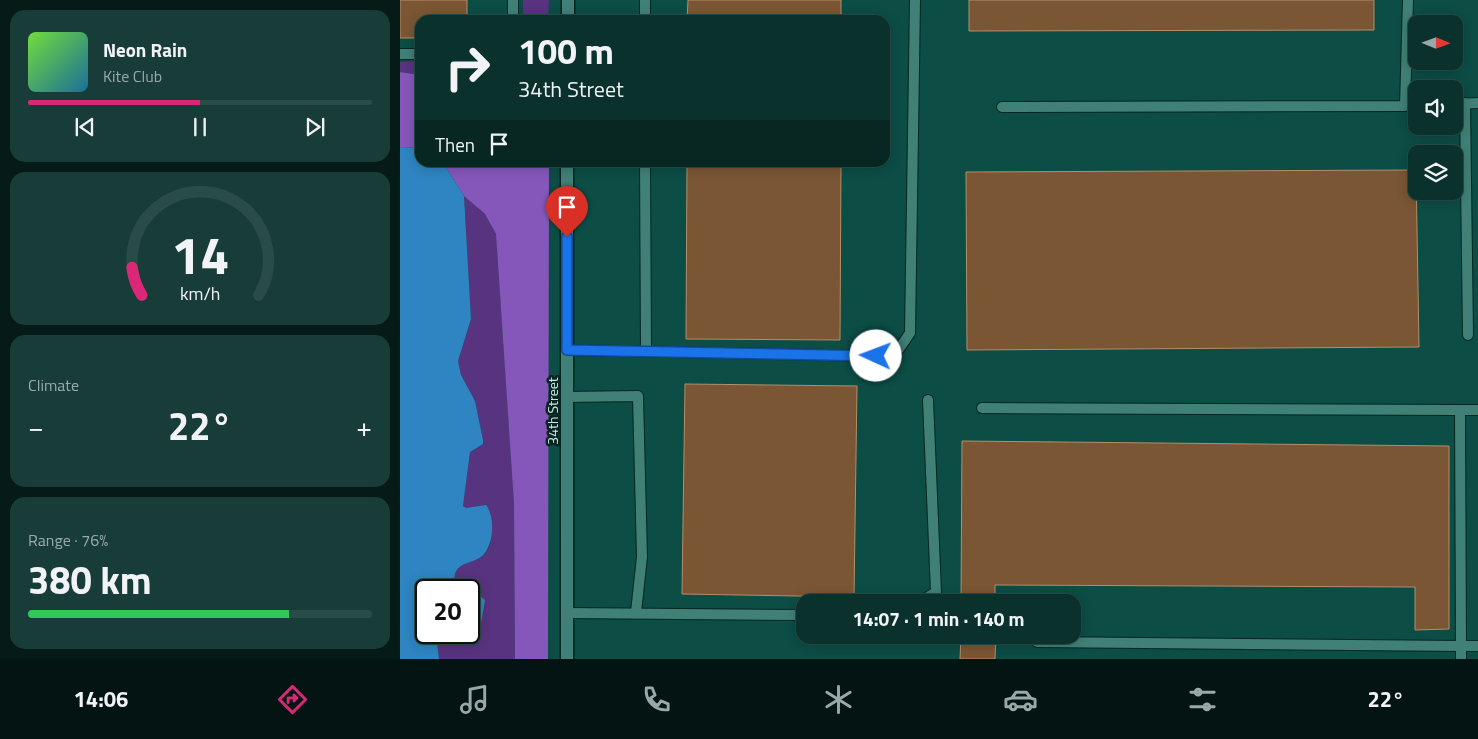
<!DOCTYPE html>
<meta charset="utf-8">
<style>
body{margin:0;font-family:"Titillium Web",sans-serif;background:#183d38;color:#f1f3f6;height:100vh;display:flex;flex-direction:column;font-size:19px;white-space:nowrap}
*{box-sizing:border-box;margin:0}
p{font-size:16px;color:#99a9a9}
.icon{flex:none;width:28px;height:28px;fill:none;stroke:currentColor;stroke-width:2;stroke-linecap:round;stroke-linejoin:round}
.map{position:relative;flex:1;overflow:hidden}
.side{display:flex;flex-direction:column;gap:10px;padding:10px;background:#061b18;width:400px}
.side>*{flex:none}
.top-card{position:absolute;left:15px;top:15px;width:475px;height:152px;border-radius:15px;box-shadow:0 2px 12px #0003,0 0 0 1px #2a4c48;background:#0a312c;color:#f1f3f6;overflow:hidden}
.needle{width:32px;rotate:91deg}
.buttons{position:absolute;left:1008px;top:15px;display:grid;gap:10px}
.buttons a{display:grid;place-items:center;width:55px;height:55px;border-radius:10px;background:#0a312c;box-shadow:0 2px 12px #0003,0 0 0 1px #2a4c48;font-size:25px}
.speed{position:absolute;left:15px;top:579px;display:flex;gap:10px;font-size:25px;font-weight:700;text-align:center}
.speed>*{display:grid;place-content:center;width:65px;height:65px;border-radius:50%;background:#0a312c;box-shadow:0 2px 12px #0003,0 0 0 1px #2a4c48;line-height:1}
.speed .limit{border:2px solid #111;border-radius:8px;background:#fff;color:#111}
.pin{position:absolute;display:grid;place-items:center;width:42px;height:42px;color:#fff;margin:-51px -21px;border-radius:50% 50% 50% 0;rotate:-45deg;box-shadow:0 0 5px #0007}
.pin .icon{rotate:45deg}
.me{position:absolute;width:55px;margin:-28px;rotate:272deg;stroke-linejoin:round;filter:drop-shadow(0 0 4px #0008)}
.turn{display:flex;align-items:center;gap:18px;height:105px;padding:0 20px;font-size:22px}
.turn .icon{width:65px;height:65px;stroke-width:2.5}
.turn b{display:block;font-size:35px;line-height:42px}
.then{display:flex;align-items:center;height:48px;padding:0 20px;background:#0003;gap:10px;font-size:19px}
.big{font-size:38px;font-weight:700;line-height:1.1}
.side .card{flex:1;display:flex;flex-direction:column;justify-content:center;gap:8px;min-width:0;padding:0 18px;border-radius:15px;background:#183d38}
.side .dial{align-items:center;gap:0}
.dial svg{height:130px;overflow:visible;fill:none;stroke:#2a4c48;stroke-width:7;stroke-linecap:round;text-anchor:middle}
.dial text{fill:#f1f3f6;stroke:none}
.song{display:flex;align-items:center;gap:15px}
.cover{width:60px;height:60px;border-radius:8px;background:linear-gradient(135deg,hsl(100 70% 55%),hsl(200 70% 35%))}
.played{height:5px;border-radius:2px;background:linear-gradient(90deg,#db2777 50%,#2a4c48 50%)}
.keys{display:flex;justify-content:space-around;direction:ltr}
.heat{display:flex;justify-content:space-between;align-items:center;font-size:28px;direction:ltr}
.charge{height:8px;border-radius:4px;background:linear-gradient(90deg,#34c759 76%,#2a4c48 0)}
.trip{position:absolute;left:396px;top:594px;width:285px;height:50px;border-radius:15px;background:#0a312c;box-shadow:0 2px 12px #0003,0 0 0 1px #2a4c48;font-weight:700;line-height:50px;text-align:center}
.tab-bar{display:flex;height:80px;justify-content:space-around;align-items:center;background:#041412;color:#99a9a9}
.tab-bar .icon{width:35px;height:35px}
.tab-bar .selected{color:#db2777}
.tab-bar b{font-size:22px;color:#f1f3f6}
main{display:flex;flex:1;min-height:0}
.map>svg:first-child{display:block}
.built{fill:#0c4d46;fill-rule:evenodd}
.green{fill:#583380}
.forest{fill:#8557ba}
.water{fill:#2e85c1}
.building{fill:#7a5634;stroke:#b58e6b}
.lines{fill:none;stroke-linecap:round;stroke-linejoin:round}
.service-casing{stroke:#022621;stroke-width:12}
.minor-casing{stroke:#022621;stroke-width:15}
.service{stroke:#408077;stroke-width:10}
.minor{stroke:#408077;stroke-width:12}
.route-casing{stroke:#114b97;stroke-width:12}
.route{stroke:#1a73e8;stroke-width:9}
.labels{text-anchor:middle;dominant-baseline:central;stroke-width:5;stroke-linejoin:round;paint-order:stroke}
.street-label{font-size:14px;fill:#c8e7e1;stroke:#092521}
</style>
<main>
<section class="side">
<div class="card">
<div class="song"><i class="cover"></i><div><b>Neon Rain</b><p>Kite Club</p></div></div>
<div class="played"></div>
<div class="keys"><svg class="icon" aria-label="previous" viewBox="0 0 24 24"><path d="M18 5L8 12l10 7zM5 5v14"/></svg><svg class="icon" aria-label="pause" viewBox="0 0 24 24"><path d="M8 5v14M16 5v14"/></svg><svg class="icon" aria-label="next" viewBox="0 0 24 24"><path d="M6 5l10 7-10 7zM19 5v14"/></svg></div>
</div>
<div class="card dial"><svg viewBox="0 0 100 80">
<path d="M14 69A42 42 0 1 1 86 69"/>
<path d="M14 69A42 42 0 0 1 8 52" stroke="#db2777"/>
<text x="50" y="56" font-size="32" font-weight="700">14</text>
<text x="50" y="72" font-size="11">km/h</text>
</svg></div>
<div class="card"><p>Climate</p>
<div class="heat"><a>−</a><b class="big">22°</b><a>+</a></div>
</div>
<div class="card"><p>Range · 76%</p><b class="big">380 km</b><div class="charge"></div></div>
</section>
<div class="map">
<svg width="1078" height="659" viewBox="0 0 1078 659">
<rect width="100%" height="100%" fill="#0d413b"/>
<path class="built" d="M0,0h1078v659h-1078zM20,20h465v142h-465zM1016,24h38v37h-38zM1016,89h38v37h-38zM1016,154h38v37h-38zM26,590h43v42h-43zM405,602h267v33h-267z"/>
<g class="green">
<path d="M123,0h26l-1,20h-25z"/>
<path d="M20,61v14l-20,-3v-10z"/>
<path d="M64,196l21,18 11,20 18,270 1,155h-76l-2,-17 7,-9h23l7,5 3,-44 -22,-9c-3,-23 13,-20 26,-28 16,-11 11,-38 5,-52l-20,3 -3,-2 7,-54 13,-8v-4l-8,-39 -14,-26 -3,-14 13,-42z"/>
</g>
<g class="forest">
<path d="M0,72l20,3v72l-20,1z"/>
<path d="M43,163h106l-1,496h-33l-1,-155 -18,-270 -11,-20 -21,-18z"/>
</g>
<path class="water" d="M20,147v15l23,1 21,33 7,123 -13,42 3,14 14,26 8,39v4l-13,8 -7,54 3,2 20,-3c9,11 8,38 -2,49 -10,12 -33,5 -29,31l19,6 11,9 -5,30 -5,8 -8,-5 2,-1v-42h-43v42l18,1 -7,9 2,17h-39v-511z"/>
<g class="building">
<path d="M0,0h67v20h-47v18h-20z"/>
<path d="M288,0h153v20h-154z"/>
<path d="M569,0h405v30l-405,1z"/>
<path d="M287,162h154l-1,178 -154,-1z"/>
<path d="M1016,170l3,177 -452,3 -1,-178z"/>
<path d="M285,384l172,2 -3,211 -172,-3z"/>
<path d="M562,441l487,5v183l-34,1v-43l-420,-2v17h-34z"/>
<path d="M561,635h35l-1,24h-35z"/>
</g>
<g class="lines">
<g class="service-casing">
<g id="service">
<path d="M245,0v20"/>
<path d="M113,20v-20"/>
<path d="M0,54h20"/>
<path d="M1065,103l3,232"/>
<path d="M1054,104l24,-1"/>
<path d="M602,107l403,-1 3,-106"/>
<path d="M245,162l1,188"/>
<path d="M167,350l309,6 23,-7 11,-16 5,-333"/>
<path d="M167,397l71,-1 4,161 -6,55"/>
<path d="M582,408l478,2 1,236 -424,-4"/>
<path d="M1060,410h18"/>
<path d="M520,602l16,-10 -8,-192"/>
<path d="M167,613l238,2"/>
<path d="M1061,659v-13h17"/>
</g>
</g>
<g class="minor-casing">
<g id="minor">
<path d="M168,20v-20"/>
<path d="M167,659v-497"/>
</g>
</g>
<use href="#service" class="service"/>
<use href="#minor" class="minor"/>
</g>
<g class="lines">
<g class="route-casing">
<path id="route" d="M167,237v113l309,6"/>
</g>
<use href="#route" class="route"/>
</g>
<g class="labels">
<g class="street-label">
<text transform="translate(152 411) rotate(-90)">34th Street</text>
</g>
</g>
</svg>
<div class="buttons">
<a><svg class="needle" viewBox="-14 -14 28 28"><path d="M0-13l5 13h-10z" fill="#e53935"/><path d="M0 13l5-13h-10z" fill="#99a9a9"/></svg></a>
<a><svg class="icon" aria-label="sound" viewBox="0 0 24 24"><path d="M4 9h4l5-4v14l-5-4H4zM17 9q2 3 0 6"/></svg></a>
<a><svg class="icon" aria-label="layers" viewBox="0 0 24 24"><path d="M12 4l9 5-9 5-9-5zM3 14l9 5 9-5"/></svg></a>
</div>
<div class="speed"><div class="limit">20</div></div>
<div class="pin" style="left:167px;top:237px;background:#d93025"><svg class="icon" aria-label="arrive" viewBox="0 0 24 24"><path d="M6 21V4h12l-3 4 3 4H6"/></svg></div>
<svg class="me" style="left:476px;top:356px" viewBox="-20 -20 40 40"><circle r="19" fill="#fff"/><path d="M0-13L10 11 0 6-10 11z" fill="#1a73e8"/></svg>
<div class="trip">14:07 · 1 min · 140 m</div>
<div class="top-card">
<div class="turn"><svg class="icon" aria-label="right" viewBox="0 0 24 24"><path d="M7 20v-9h11M14 6l5 5-5 5"/></svg><div><b>100 m</b>34th Street</div></div>
<div class="then">Then<svg class="icon" aria-label="arrive" viewBox="0 0 24 24"><path d="M6 21V4h12l-3 4 3 4H6"/></svg></div>
</div>
</div>
</main>
<nav class="tab-bar">
<b>14:06</b>
<svg class="icon selected" aria-label="directions" viewBox="0 0 24 24"><path d="M12 3l9 9-9 9-9-9zM9 14v-3h6M13 9l2 2-2 2"/></svg>
<svg class="icon" aria-label="music" viewBox="0 0 24 24"><path d="M9 18V5l10-2v13"/><circle cx="6" cy="18" r="3"/><circle cx="16" cy="16" r="3"/></svg>
<svg class="icon" aria-label="phone" viewBox="0 0 24 24"><path d="M5 4h4l2 5-3 2q2 4 5 5l2-3 5 2v4C11 20 4 13 5 4z"/></svg>
<svg class="icon" aria-label="climate" viewBox="0 0 24 24"><path d="M12 3v18M4 7l16 10M4 17L20 7"/></svg>
<svg class="icon" aria-label="car" viewBox="0 0 24 24"><path d="M5 17H2v-5l4-1 3-4h7l3 4 3 1v5h-3M9 17h6M6 11h13"/><circle cx="7" cy="17" r="2"/><circle cx="17" cy="17" r="2"/></svg>
<svg class="icon" aria-label="filters" viewBox="0 0 24 24"><path d="M4 7h16M4 17h16"/><circle cx="9" cy="7" r="2"/><circle cx="15" cy="17" r="2"/></svg>
<b>22°</b>
</nav>
